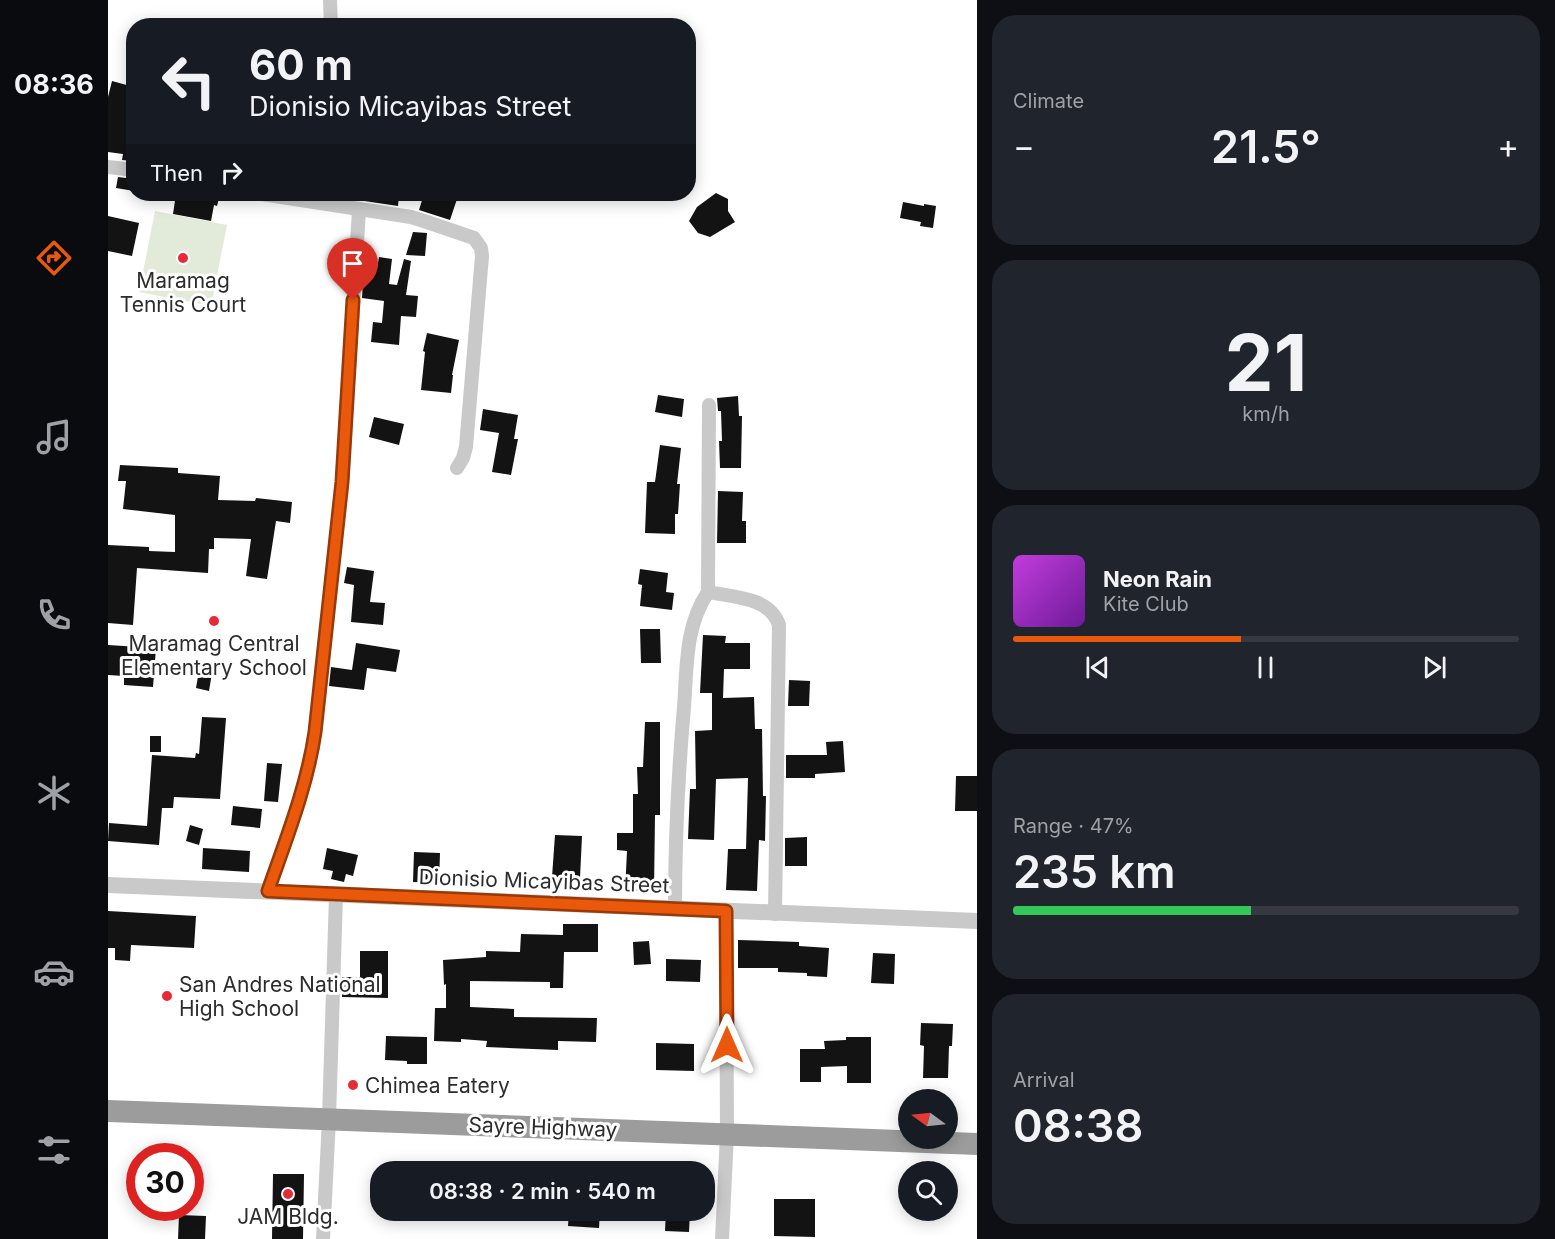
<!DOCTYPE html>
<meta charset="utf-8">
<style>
body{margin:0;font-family:Inter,sans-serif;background:#20242c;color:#f1f3f6;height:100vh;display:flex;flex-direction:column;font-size:22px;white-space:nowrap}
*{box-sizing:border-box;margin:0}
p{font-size:20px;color:#9ea1a6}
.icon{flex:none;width:33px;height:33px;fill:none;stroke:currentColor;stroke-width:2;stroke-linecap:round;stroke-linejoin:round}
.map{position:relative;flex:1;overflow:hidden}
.side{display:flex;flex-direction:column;gap:15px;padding:15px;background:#0d0f14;width:578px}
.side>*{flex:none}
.guide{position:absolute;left:18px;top:18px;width:570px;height:183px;border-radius:24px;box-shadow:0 3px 15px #0003;background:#171b24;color:#f1f3f6;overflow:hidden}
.needle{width:39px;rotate:285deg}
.controls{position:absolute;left:790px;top:1089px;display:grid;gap:12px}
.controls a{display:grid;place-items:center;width:60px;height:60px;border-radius:50%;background:#171b24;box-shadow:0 3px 15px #0003;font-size:30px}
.speed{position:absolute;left:18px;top:1143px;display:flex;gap:12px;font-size:30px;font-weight:700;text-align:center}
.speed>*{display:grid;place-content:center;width:78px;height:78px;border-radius:50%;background:#171b24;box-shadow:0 3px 15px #0003;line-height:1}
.speed .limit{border:9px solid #d22;background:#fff;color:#111}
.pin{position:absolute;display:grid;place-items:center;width:51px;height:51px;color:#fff;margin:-62px -26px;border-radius:50% 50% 50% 0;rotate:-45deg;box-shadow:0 0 6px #0007}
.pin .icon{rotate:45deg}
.me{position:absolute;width:66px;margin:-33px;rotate:0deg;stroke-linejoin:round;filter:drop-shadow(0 0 4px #0008)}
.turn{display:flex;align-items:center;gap:21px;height:126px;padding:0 24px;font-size:27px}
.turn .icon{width:78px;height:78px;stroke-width:2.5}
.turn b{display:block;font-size:42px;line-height:51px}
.then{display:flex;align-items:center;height:57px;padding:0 24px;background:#0003;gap:12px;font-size:22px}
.big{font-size:45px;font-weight:600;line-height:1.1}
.side .card{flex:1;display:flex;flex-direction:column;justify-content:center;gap:9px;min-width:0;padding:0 21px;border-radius:24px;background:#20242c}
.side .dial{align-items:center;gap:0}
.dial b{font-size:78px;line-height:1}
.song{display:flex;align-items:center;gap:18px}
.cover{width:72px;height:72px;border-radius:9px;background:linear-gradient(135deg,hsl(290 70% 55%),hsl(280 70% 35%))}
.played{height:6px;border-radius:3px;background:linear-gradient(90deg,#ea580c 45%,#363941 45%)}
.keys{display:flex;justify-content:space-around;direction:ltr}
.heat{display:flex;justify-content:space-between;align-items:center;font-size:33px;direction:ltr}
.charge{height:9px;border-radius:4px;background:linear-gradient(90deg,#34c759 47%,#363941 0)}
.trip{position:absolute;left:262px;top:1161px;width:345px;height:60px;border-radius:24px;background:#171b24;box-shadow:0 3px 15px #0003;font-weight:600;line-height:60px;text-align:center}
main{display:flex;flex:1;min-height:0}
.tab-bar{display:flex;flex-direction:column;width:108px;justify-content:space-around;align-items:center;background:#090b0e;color:#9ea1a6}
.tab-bar .icon{width:42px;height:42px}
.tab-bar .current{color:#ea580c}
.tab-bar b{font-size:27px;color:#f1f3f6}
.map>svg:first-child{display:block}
.green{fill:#e2ead9}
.building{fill:#131313}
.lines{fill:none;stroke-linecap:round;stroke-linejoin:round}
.minor{stroke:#c9c9c9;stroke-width:14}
.tertiary{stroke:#c9c9c9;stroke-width:16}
.trunk{stroke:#9c9c9c;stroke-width:22}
.route-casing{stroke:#983908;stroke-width:15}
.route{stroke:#ea580c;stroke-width:10}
.poi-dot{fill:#e72a35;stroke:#fff;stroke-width:2}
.labels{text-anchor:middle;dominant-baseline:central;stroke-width:6;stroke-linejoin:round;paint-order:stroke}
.poi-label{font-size:21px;fill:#2c2c2c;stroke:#fff}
.street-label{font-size:21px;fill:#2c2c2c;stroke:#fff}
</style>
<main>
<nav class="tab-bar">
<b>08:36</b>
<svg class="icon current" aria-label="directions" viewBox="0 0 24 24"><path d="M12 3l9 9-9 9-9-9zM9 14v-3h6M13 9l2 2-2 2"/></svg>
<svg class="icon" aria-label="music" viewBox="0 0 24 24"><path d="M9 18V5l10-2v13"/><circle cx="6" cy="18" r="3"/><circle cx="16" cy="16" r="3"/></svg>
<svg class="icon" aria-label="phone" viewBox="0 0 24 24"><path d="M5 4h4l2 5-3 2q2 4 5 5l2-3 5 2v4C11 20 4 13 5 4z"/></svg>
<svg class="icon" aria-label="climate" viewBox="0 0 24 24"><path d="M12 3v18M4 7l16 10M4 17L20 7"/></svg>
<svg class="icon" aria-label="car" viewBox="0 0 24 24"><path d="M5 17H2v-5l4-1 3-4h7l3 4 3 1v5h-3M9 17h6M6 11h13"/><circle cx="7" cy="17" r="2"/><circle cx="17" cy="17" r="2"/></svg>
<svg class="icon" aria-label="filters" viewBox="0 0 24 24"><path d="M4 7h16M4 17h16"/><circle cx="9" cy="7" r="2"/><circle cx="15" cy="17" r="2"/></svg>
</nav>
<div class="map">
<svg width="870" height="1239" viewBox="0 0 870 1239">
<rect width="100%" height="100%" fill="#fff"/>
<path class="green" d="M47,211l72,14 -16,81 -72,-14z"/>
<g class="building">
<path d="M4,81l22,6v74l-12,-1 1,-6 -15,-2v-55z"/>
<path d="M10,177l16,2v12l-18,-3z"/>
<path d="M608,193l12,6v12l7,11 -25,15 -12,-4 -9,-12 8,-14z"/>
<path d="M68,194h44l-3,12 -3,-1 -3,16 -38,-7z"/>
<path d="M230,194h61l-1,12 -60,-9z"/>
<path d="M316,194h15l18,5 -7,21 -31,-10z"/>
<path d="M795,202l21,4v-2l12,2 -3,22 -13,-2 1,-4 -21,-4z"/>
<path d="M0,216l31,7 -7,33 -24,-5z"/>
<path d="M305,232l14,1 -2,23 -19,-1z"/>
<path d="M271,257l13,2 -3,25 8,1 7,-26 7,2 -5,34 12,1 -2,21 -15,-1 -2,29 -28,-3 2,-20 9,1 2,-22 -22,-3 2,-31 13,2z"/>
<path d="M319,333l32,7 -7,35h1l-2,18 -30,-3 4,-38 -2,-1z"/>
<path d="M550,395l26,4 -2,18 -27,-5z"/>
<path d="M630,396l1,20h3l-1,52h-21l-1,-27h3l-1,-30h-3l-1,-13z"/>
<path d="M375,409l35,6 -4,24h4l-7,36 -19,-3 7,-39 -19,-3z"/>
<path d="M266,417l30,7 -5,21 -30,-8z"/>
<path d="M552,445l21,3 -4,36h3l-2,30h-3v20l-30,-1 2,-51h8z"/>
<path d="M12,465l58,3v5l42,3 -2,24 37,1 1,-3 36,4 -2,21 -14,-2 -9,58 -21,-3 5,-37 -37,-1v11h-5l-1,24 -71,-5 -4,57 -25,-2v-78l41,2v4l26,1v-37l-52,-6 3,-28h-8z"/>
<path d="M610,491l25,1 -1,29h4v22h-29z"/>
<path d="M239,567l27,4 -4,31 15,1 -2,22 -32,-3 3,-37 -10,-2z"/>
<path d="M532,569l28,4 -2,19 8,1 -2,17 -32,-4 2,-21 -4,-1z"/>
<path d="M532,629h20l1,34h-20z"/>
<path d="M595,635l23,1 -1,7h25v26h-26l-1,29 31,-1 1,32h7l1,67h3l-1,45 -6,-1 -2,51 -31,-1 2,-41h18l2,-71 -32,1 -2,61 -26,-1 2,-50h6l-1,-58 17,-1v-37h-12z"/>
<path d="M248,643l44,7 -4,22 -29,-4 -3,22 -35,-4 2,-19 21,3z"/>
<path d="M0,645l48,3 -3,39 -29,-2v-9l-16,-1z"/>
<path d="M92,665l13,2 -4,24 -13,-3z"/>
<path d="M681,680l21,1 -1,25h-21z"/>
<path d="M94,717l24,1 -6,81 -46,-2 -1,11h-11l-3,37 -51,-4 1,-18 38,3 5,-71 43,3 1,-5 3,1z"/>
<path d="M537,722h15v93h-5l-1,76h-29l2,-40 -10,-1v-17h16v-39h5l-1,-27h6z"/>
<rect x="42" y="736" width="11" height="16"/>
<path d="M735,741l2,31 -30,2v4h-29v-23h41l-1,-13z"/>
<path d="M159,763l15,1 -4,38 -14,-1z"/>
<path d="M848,776h22v35h-23z"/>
<path d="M125,806l29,3 -2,19 -29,-3z"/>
<path d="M82,825l13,4 -4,16 -13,-4z"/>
<path d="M447,835l27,1 -2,42 -28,-1z"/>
<path d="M699,837v29h-22v-28z"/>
<path d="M95,848l47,3 -1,21 -47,-3z"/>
<path d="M219,848l31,7 -5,21 -7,-2 -2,8 -13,-3 2,-8 -10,-2z"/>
<path d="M306,852l26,1 -1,30 -26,-1z"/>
<path d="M0,911l88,5 -2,32 -63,-3 -1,16 -15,-1v-12h-7z"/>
<path d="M455,924h35v28h-34l-1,36h-13v-6l-80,-1v26l44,2v8l83,1 -1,24 -38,-1v9l-72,-3 1,-6 -26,-2v3l-27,-1 1,-33h11v-24l-2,1 -1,-25 43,-3v-6l34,1 1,-18 42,1z"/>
<path d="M630,940l61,2v4l30,2 -2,29 -20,-1v-3l-29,-1v-4h-40z"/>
<path d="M541,941l2,23 -17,1 -1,-23z"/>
<path d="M252,951h28v47l-46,-1v-20h18z"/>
<path d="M765,953l22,1 -1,30 -23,-1z"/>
<path d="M558,959l35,1 -1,22 -34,-1z"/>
<path d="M813,1023l32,1 -1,22h-3l-1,32h-25l1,-32 -4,-1z"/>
<path d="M278,1036l41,1v27h-20v-3l-22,-1z"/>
<path d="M738,1037h25v46h-24v-17l-26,1v15h-21v-33h25l-1,-8 22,-1z"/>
<path d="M548,1043l38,1v27l-38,-1z"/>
<path d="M165,1174h31l-1,65h-31z"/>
<path d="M666,1199h41v38l-41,-1z"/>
<path d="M461,1210h31l-1,18 -31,-2z"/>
<path d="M558,1210h24l-1,22 -24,-1z"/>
<path d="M71,1215l27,1 -1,23h-27z"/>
</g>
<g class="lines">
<g class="minor">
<path d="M222,0l1,26"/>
<path d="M0,167l26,3"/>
<path d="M154,194l149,23 16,5 47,16 7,10 1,8 -16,191 -3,11 -6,10"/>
<path d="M600,592l1,-187"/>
<path d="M160,891c18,-52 39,-104 47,-158l27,-251 17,-272"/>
<path d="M567,909c0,-68 3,-134 9,-202 3,-40 1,-81 24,-115 25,5 62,5 71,33l-4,289"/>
<path d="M215,1239l6,-120 7,-224"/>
<path d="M614,1239l5,-105 -1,-223"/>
</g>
<path class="tertiary" d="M0,885l870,36"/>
<path class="trunk" d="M0,1111l870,33"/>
</g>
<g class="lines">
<g class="route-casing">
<path id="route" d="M245,300l-11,182 -27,250c-8,55 -29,107 -47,159l458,20 1,134"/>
</g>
<use href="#route" class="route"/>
</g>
<g class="poi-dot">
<circle cx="75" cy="258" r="6"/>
<circle cx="106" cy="621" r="6"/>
<circle cx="59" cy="996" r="6"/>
<circle cx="245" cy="1085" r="6"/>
<circle cx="180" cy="1194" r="6"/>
</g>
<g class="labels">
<g class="poi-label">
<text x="75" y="280">Maramag<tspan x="75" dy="24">Tennis Court</tspan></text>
<text x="106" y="643">Maramag Central<tspan x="106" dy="24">Elementary School</tspan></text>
<text x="71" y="984" text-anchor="start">San Andres National<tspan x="71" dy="24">High School</tspan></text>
<text x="257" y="1085" text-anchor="start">Chimea Eatery</text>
<text x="180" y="1216">JAM Bldg.</text>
</g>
<g class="street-label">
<text transform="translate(436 881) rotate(2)">Dionisio Micayibas Street</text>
<text transform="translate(435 1127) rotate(2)">Sayre Highway</text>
</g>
</g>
</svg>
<div class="controls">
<a><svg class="needle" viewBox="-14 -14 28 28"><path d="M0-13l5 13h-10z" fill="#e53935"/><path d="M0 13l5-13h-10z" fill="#9ea1a6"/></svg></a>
<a><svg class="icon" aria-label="search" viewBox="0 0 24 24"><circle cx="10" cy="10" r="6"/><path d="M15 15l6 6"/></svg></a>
</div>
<div class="speed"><div class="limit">30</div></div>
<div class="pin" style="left:245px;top:300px;background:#d93025"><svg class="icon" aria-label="arrive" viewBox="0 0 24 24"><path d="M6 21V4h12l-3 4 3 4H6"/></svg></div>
<svg class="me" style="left:619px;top:1045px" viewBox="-20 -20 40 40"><path d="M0-17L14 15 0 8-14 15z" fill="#ea580c" stroke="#fff" stroke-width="4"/></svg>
<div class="trip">08:38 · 2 min · 540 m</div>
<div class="guide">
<div class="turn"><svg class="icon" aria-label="left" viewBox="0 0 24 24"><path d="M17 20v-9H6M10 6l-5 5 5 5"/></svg><div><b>60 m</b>Dionisio Micayibas Street</div></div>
<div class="then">Then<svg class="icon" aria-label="right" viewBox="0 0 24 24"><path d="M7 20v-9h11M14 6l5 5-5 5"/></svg></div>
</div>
</div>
<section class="side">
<div class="card"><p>Climate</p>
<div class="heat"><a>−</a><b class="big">21.5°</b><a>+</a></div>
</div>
<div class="card dial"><b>21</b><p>km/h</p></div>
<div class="card">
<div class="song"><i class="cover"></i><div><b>Neon Rain</b><p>Kite Club</p></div></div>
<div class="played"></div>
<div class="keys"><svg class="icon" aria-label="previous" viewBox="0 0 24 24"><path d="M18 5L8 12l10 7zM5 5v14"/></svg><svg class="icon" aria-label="pause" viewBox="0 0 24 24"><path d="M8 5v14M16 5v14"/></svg><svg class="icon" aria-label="next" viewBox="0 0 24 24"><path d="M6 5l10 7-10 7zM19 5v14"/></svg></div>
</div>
<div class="card"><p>Range · 47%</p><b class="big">235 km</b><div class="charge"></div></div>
<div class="card"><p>Arrival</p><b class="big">08:38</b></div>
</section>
</main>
